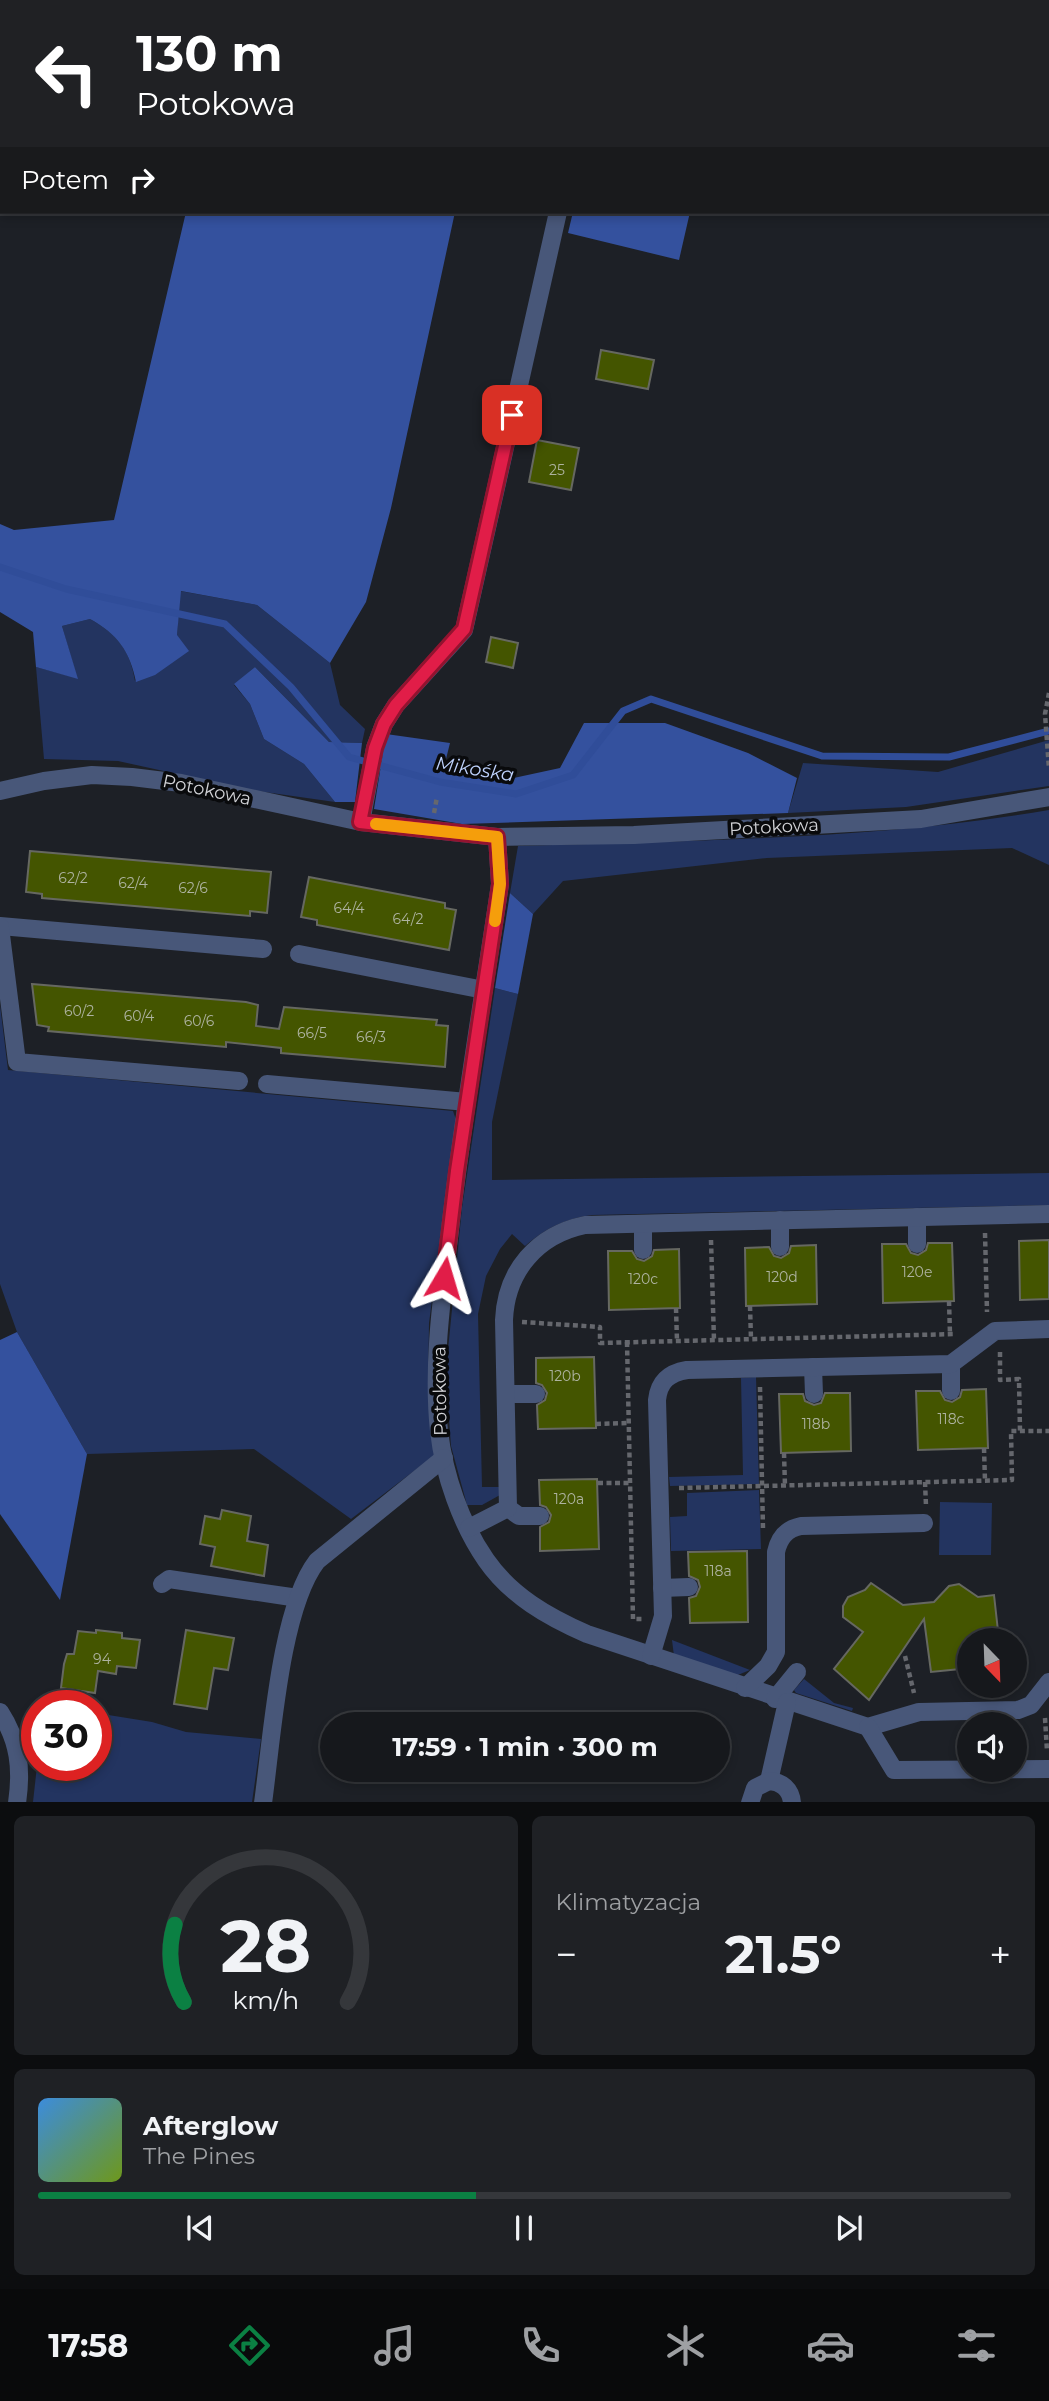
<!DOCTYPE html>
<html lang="pl">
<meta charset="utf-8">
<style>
body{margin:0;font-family:Montserrat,sans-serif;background:#1f2125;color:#f1f3f6;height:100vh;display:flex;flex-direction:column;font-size:26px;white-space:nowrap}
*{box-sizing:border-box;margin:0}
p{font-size:23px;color:#9ea0a3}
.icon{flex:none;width:38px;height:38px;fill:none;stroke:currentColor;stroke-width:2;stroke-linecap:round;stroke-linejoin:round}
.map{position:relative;height:1802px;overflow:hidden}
.side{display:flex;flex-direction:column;gap:14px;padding:14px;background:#0c0d0f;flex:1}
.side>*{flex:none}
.banner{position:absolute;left:0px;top:0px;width:1050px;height:214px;box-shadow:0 4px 10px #0003,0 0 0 2px #35373b;background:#202124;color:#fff;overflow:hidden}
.needle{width:46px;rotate:157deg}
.buttons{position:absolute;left:957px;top:1628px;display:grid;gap:14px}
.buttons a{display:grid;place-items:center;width:70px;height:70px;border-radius:50%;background:#16181c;box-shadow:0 4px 10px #0003,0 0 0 2px #35373b;font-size:35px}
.speed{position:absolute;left:21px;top:1690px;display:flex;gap:14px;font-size:35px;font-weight:700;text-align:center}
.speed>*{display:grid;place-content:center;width:91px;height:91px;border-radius:50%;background:#16181c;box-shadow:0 4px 10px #0003,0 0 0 2px #35373b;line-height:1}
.speed .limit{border:10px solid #d22;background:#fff;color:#111}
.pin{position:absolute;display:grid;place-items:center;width:60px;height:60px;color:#fff;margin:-30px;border-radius:14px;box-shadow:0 4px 10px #0006}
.me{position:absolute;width:77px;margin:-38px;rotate:7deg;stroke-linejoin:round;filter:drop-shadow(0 0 5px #0008)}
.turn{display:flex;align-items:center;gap:24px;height:147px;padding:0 21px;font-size:32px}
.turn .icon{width:91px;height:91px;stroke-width:2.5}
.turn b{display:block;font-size:49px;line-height:60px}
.then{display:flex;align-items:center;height:66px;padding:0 21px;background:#0003;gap:14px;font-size:26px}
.big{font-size:52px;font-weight:700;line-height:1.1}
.side .widget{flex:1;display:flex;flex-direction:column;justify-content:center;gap:10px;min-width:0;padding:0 24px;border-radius:10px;background:#1f2125}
.side .dial{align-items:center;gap:0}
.dial svg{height:182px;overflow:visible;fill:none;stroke:#35373b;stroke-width:7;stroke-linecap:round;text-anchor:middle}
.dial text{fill:#f1f3f6;stroke:none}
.song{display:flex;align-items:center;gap:21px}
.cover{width:84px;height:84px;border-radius:10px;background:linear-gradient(135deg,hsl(210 70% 55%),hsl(80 70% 35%))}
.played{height:7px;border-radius:4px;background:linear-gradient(90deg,#0b8043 45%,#35373b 45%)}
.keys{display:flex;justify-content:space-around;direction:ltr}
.heat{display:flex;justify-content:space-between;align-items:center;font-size:38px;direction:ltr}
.side .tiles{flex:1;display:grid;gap:14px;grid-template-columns:1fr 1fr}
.widget:last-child{grid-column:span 2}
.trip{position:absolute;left:320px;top:1712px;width:410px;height:70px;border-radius:35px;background:#16181c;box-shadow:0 4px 10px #0003,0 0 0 2px #35373b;font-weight:700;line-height:70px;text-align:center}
.tab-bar{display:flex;height:112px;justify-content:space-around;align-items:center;background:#090a0b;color:#9ea0a3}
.tab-bar .icon{width:49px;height:49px}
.tab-bar .current{color:#0b8043}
.tab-bar b{font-size:32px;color:#f1f3f6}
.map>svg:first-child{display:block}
.green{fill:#233460}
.forest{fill:#34519e}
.water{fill:#304d99}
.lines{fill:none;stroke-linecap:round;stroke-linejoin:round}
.stream{stroke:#304d99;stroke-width:7}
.building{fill:#450;stroke:#666861;stroke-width:2}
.path{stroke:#65676d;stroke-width:4.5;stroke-dasharray:5 3.5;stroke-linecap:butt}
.minor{stroke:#485779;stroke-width:18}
.route-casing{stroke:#92132f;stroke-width:18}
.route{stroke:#e11d48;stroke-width:12}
.slow{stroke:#f59e0b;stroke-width:12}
.labels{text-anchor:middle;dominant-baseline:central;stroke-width:7;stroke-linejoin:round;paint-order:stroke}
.number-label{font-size:14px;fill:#aeb3a0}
.street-label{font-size:18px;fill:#d1d2d6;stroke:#090a0c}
.water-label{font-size:19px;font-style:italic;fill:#bed2fd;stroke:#090a0c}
</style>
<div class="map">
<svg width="1049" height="1803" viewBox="0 0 1049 1803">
<rect width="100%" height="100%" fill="#1d2026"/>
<g class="green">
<path d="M180,591l77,14 73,58 10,42 25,24 -3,14 -33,-1 -74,-75 -21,18 16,19 14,35 40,25 31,38 -85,-12 -132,-29 -74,-2 -8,-92 41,11 -15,-52 28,-7c27,15 40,31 45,62l42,-46z"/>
<path d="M1049,740v46l-143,21 -118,6 15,-50 135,9z"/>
<path d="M1049,810v55l-37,-17 -245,10 -204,23 -30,33 -23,-21 8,-47c177,-6 356,-6 531,-36z"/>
<path d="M495,988l23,6 -26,128v58l557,-7v32l-457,10c-26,3 -48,14 -67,31l-13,-12 -12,15 -14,27 -8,38 4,173h18v8l-18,10h-15l-16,-59 -4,-54 1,-42 14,-142z"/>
<path d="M0,1005l8,65 445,41 3,9 -27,203 -1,74 7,58 -84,64 -97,-70 -167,5 -70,-122 -17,-48z"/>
<path d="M756,1377l3,107 -89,2 -1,-9 74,-2 -2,-97z"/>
<path d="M759,1490l2,59 -90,2 -1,-34 17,-1v-23z"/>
<path d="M940,1502l52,1 -1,52h-52z"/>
<path d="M672,1640l78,30 -17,7 -59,-21z"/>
<path d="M804,1679l30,24 19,5 -1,3 -56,-18 -2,-3z"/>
<path d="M96,1713l56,9 34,10 75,7 -9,63h-219l4,-36h59z"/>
</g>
<g class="forest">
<path d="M245,0h172l-172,2z"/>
<path d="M619,0h119l-119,2z"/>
<path d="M186,212h269l-64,296 -25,94 -36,61 -73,-58 -76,-14 -4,44 12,16 -34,24 -19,7c-6,-31 -19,-48 -46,-63l-28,7 16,53 -42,-12 -3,-35 -33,-20v-88l14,6 100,-10z"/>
<path d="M573,212h117l-11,48 -111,-27z"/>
<path d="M255,667l74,75 33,1 -7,59h-20l-31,-38 -40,-25 -14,-35 -16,-20z"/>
<path d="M584,723h81l83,30 49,25 -9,35 -326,11 -88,-15 12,-75 64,9 -6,24 65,12 51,-11z"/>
<path d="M510,893l23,21 -15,80 -23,-6z"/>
<path d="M17,1332l70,122 -27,146 -60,-86v-174z"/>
</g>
<path class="water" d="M614,1769h19l-7,14h-13z"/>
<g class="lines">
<path class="stream" d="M0,567l66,22 159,35 66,63 58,70 91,25 76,12 57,-19 50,-64 28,-12 171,57 127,1 100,-26"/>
</g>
<g class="building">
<path d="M601,350l53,10 -6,29 -52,-10z"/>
<path d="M537,440l42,8 -8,42 -42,-8z"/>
<path d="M491,637l27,6 -5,25 -27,-6z"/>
<path d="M30,851l241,21 -4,41 -17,-2v5l-208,-18v-4l-16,-2z"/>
<path d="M309,877l136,26v5l11,2 -7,40 -132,-25v-5l-16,-3z"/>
<path d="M32,984l214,18 12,3 -2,21 23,3 5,-22 153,13 -1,5 12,1 -3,41 -164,-14v-5l-55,-6v5l-178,-16 1,-4 -12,-2z"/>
<path d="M1049,1240v59l-29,1 -1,-59z"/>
<path d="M928,1243h24l2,58 -71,2 -1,-59h24l5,9 7,2 8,-5z"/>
<path d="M816,1245l1,59 -71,2 -1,-58 24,-1 5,9 7,2 8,-5 2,-7z"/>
<path d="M679,1249l1,59 -71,2 -1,-59h24l5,8 7,2 8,-5 2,-6z"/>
<path d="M594,1357l2,71 -58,1 -1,-24 8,-5 2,-7 -5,-8 -6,-2v-25z"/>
<path d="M986,1389l2,59 -70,2 -2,-59h24l5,9 7,2 8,-5 2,-7z"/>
<path d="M825,1393h25l1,58 -70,2 -2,-59h24l2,7 9,4 7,-2z"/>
<path d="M597,1479l2,70 -59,2v-24l9,-5 2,-7 -5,-8 -6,-2 -1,-25z"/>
<path d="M222,1510l29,6 -4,25 21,4 -4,31 -53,-10 4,-19 -15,-3 5,-28 15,3z"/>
<path d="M747,1551l1,71 -58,1 -1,-25 7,-2 4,-9 -2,-7 -9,-4 -1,-24z"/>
<path d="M871,1583l32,22 31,-3 15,-16 10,-2 19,13 16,-2 5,45h-29v28l-39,4 -7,-53 -55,81 -35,-31 29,-37 -20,-15v-11l5,-9 17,-7z"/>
<path d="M96,1630l26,3v5l18,2 -4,28 -19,-2 -1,8 -18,-3 -3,22 -34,-5 3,-24 3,-10h7l4,-23 18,2z"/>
<path d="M186,1630l48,8 -6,32 -14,-2 -7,41 -33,-5z"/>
</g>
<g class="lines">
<g class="path">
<path d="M1049,693l-4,21 4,55"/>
<path d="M434,813l3,-16"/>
<path d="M985,1233l2,79"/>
<path d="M711,1240l3,100"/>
<path d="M949,1301l1,33"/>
<path d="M750,1306l1,33"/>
<path d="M676,1308l1,33"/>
<path d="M522,1322l78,5v16l356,-9"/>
<path d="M627,1342l6,277h11"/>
<path d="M1000,1352v28l19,-1 1,52"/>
<path d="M760,1387l3,142"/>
<path d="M596,1424l33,-1"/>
<path d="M984,1448l1,33"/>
<path d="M784,1453l1,33"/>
<path d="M925,1482l1,24"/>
<path d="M598,1483h32"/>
<path d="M679,1488l333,-8 -1,-49h38"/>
<path d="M905,1656l9,37"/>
<path d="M1045,1718l2,33"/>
</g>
<g class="minor">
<path d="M608,2v-2"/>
<path d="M0,791l44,-10 48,-6 40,2 49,6 180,39 136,15 137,-2 287,-16 128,-22"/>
<path d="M361,822l14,-74 9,-24 12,-19 68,-75 94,-418"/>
<path d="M497,837l3,47c-17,115 -37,230 -50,346 -8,66 -18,135 -11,201 5,44 22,93 47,129 25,36 62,57 101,74l281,93 51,-15 99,-2 13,-5 18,-23"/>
<path d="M0,926l263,23"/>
<path d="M0,927l17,135 222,19"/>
<path d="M299,954l185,36"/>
<path d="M267,1084l200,18"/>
<path d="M780,1220v27"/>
<path d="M643,1224v26"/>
<path d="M917,1244v-27"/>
<path d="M951,1364v27"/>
<path d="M813,1367l1,27"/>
<path d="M506,1394h30"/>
<path d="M508,1508l11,8h21"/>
<path d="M469,1528l39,-20 -4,-188c2,-49 33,-85 81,-95l464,-11"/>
<path d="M162,1584l7,-5 129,19"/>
<path d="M662,1588l27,-1"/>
<path d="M651,1656l12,-40 -6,-216c2,-19 12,-27 30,-30l264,-6 44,-33 54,-2"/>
<path d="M745,1688l23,-22 8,-14v-100c3,-14 10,-23 25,-26l123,-3"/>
<path d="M775,1699l22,-27"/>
<path d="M0,1712c19,29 22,57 17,91"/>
<path d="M868,1727l26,43 155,-1"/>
<path d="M769,1781l18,-79"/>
<path d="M263,1803c9,-64 17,-194 54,-242l127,-103"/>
<path d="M750,1803l5,-15 14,-7c13,1 22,8 23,22"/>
</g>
</g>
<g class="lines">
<g class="route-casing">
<path id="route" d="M444,1278l13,-107 43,-287 -3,-47 -137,-15 15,-74 9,-24 12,-19 68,-76 48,-214"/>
</g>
<use href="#route" class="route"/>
<path class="slow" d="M376,824l121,13 3,47 -5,37"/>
</g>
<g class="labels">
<g class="number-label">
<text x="557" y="470">25</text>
<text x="73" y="878">62/2</text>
<text x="133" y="883">62/4</text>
<text x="193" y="888">62/6</text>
<text x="349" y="908">64/4</text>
<text x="408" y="919">64/2</text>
<text x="79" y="1011">60/2</text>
<text x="139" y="1016">60/4</text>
<text x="199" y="1021">60/6</text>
<text x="312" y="1033">66/5</text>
<text x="371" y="1037">66/3</text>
<text x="917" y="1272">120e</text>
<text x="782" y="1277">120d</text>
<text x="643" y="1279">120c</text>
<text x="565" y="1376">120b</text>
<text x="951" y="1419">118c</text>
<text x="816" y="1424">118b</text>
<text x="569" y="1499">120a</text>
<text x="718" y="1571">118a</text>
<text x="102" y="1659">94</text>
</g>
<g class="street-label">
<text transform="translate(207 790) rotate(12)">Potokowa</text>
<text transform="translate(774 827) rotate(-3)">Potokowa</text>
<text transform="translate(440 1391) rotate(-91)">Potokowa</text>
</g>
<g class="water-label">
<text transform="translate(475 769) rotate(9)">Mikośka</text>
</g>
</g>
</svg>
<div class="buttons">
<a><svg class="needle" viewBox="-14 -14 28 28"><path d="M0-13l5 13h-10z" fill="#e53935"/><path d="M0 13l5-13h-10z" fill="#9ea0a3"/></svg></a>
<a><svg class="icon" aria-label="sound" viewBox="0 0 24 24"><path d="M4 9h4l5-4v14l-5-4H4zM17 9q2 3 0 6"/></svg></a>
</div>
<div class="speed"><div class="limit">30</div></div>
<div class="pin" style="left:512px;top:415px;background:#d93025"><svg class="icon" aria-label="arrive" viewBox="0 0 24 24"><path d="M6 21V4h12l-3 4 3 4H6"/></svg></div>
<svg class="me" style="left:444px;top:1278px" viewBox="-20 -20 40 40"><path d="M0-17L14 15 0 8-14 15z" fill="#e11d48" stroke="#fff" stroke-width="4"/></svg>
<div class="trip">17:59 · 1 min · 300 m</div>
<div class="banner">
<div class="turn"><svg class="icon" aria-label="left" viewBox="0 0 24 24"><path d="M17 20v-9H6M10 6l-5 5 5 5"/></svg><div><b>130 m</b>Potokowa</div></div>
<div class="then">Potem<svg class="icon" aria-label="right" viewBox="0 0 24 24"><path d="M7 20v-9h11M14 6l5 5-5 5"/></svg></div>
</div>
</div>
<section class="side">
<div class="tiles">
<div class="widget dial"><svg viewBox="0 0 100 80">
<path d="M14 69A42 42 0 1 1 86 69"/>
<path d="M14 69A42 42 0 0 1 10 35" stroke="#0b8043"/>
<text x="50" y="56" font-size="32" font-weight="700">28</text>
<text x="50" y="72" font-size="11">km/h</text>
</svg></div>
<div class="widget"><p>Klimatyzacja</p>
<div class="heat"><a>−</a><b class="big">21.5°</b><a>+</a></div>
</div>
<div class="widget">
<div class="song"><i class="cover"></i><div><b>Afterglow</b><p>The Pines</p></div></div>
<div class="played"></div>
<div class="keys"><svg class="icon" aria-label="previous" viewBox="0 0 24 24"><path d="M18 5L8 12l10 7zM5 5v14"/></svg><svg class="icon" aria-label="pause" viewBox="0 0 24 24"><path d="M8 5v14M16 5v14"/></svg><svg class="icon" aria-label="next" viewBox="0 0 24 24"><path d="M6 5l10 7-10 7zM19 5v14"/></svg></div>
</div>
</div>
</section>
<nav class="tab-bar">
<b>17:58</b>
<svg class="icon current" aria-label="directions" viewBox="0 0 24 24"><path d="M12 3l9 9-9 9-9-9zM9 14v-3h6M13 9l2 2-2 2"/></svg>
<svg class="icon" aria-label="music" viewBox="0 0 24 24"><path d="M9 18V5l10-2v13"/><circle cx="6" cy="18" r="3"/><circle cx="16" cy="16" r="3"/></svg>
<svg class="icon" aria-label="phone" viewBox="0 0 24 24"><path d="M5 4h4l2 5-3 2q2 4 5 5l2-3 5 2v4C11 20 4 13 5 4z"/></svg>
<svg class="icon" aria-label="climate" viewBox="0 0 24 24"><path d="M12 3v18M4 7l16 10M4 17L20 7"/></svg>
<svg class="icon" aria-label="car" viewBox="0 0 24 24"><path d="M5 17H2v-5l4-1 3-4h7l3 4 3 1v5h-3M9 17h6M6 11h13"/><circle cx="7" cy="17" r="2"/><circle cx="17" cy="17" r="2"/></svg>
<svg class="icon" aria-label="filters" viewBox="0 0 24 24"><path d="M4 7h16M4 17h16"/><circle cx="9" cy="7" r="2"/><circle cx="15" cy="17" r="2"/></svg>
</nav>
